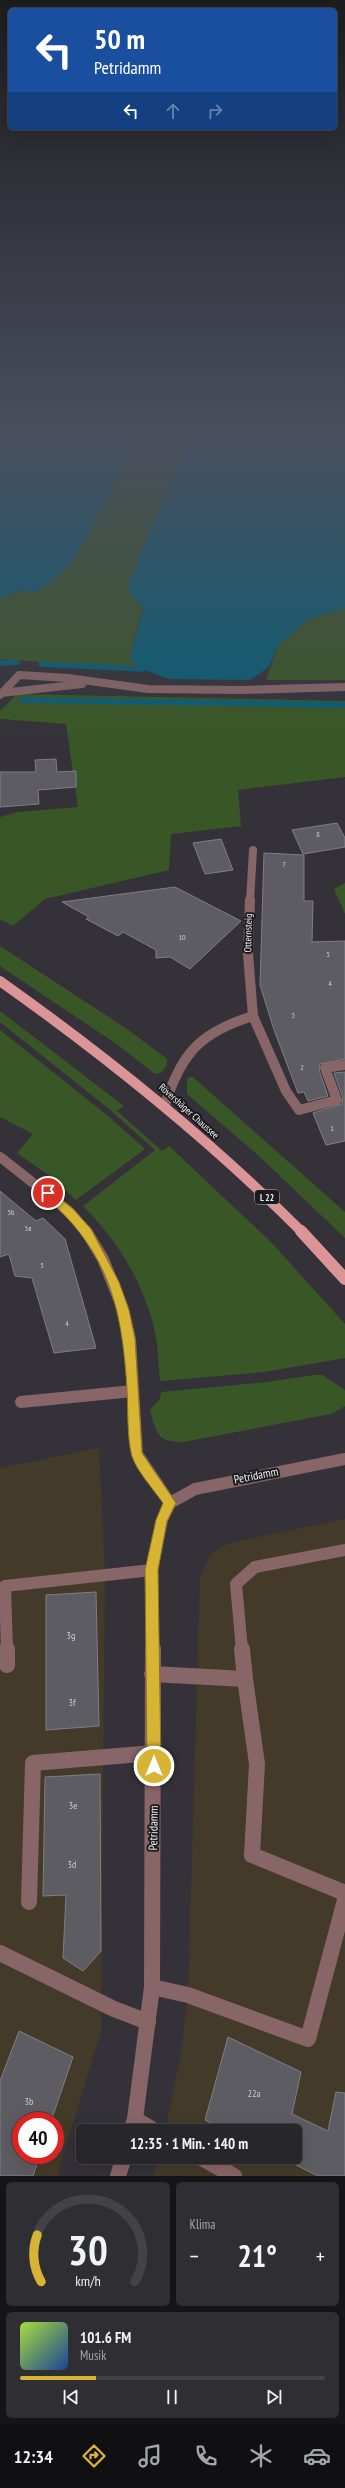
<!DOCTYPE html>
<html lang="de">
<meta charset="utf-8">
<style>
body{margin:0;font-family:"PT Sans Narrow",sans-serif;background:#2f2e32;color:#f1f3f6;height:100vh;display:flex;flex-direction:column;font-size:15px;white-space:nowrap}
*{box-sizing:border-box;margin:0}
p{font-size:13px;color:#a4a5a8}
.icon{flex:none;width:22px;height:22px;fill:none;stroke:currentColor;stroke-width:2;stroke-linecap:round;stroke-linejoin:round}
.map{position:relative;height:2176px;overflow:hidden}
.details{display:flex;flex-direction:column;gap:6px;padding:6px;background:#151517;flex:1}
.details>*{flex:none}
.top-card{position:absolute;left:8px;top:8px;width:329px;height:122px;border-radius:6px;box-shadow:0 4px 16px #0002,0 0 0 1px #434347;background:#1a4fa0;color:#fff;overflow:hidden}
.speed{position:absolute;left:12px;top:2112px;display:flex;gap:8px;font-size:20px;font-weight:700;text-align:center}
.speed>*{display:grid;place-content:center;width:52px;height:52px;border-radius:50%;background:#27262a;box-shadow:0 4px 16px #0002,0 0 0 1px #434347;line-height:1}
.speed .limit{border:6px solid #d22;background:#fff;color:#111}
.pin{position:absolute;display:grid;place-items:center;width:34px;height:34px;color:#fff;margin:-17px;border:2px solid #fff;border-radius:50%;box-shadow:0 1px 4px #0007}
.me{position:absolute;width:44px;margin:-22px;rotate:0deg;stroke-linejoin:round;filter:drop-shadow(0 0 3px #0008)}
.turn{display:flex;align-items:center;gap:14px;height:84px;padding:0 20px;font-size:18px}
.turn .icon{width:52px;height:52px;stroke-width:2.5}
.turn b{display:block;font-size:28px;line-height:34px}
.lanes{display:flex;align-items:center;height:38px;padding:0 20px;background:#0003;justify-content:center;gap:20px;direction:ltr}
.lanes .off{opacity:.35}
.big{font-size:30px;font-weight:600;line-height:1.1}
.details .tile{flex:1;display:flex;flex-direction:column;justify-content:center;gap:6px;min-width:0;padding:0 14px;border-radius:6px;background:#2f2e32}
.details .dial{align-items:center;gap:0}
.dial svg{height:104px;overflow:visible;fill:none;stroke:#434347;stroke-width:7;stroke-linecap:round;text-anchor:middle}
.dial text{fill:#f1f3f6;stroke:none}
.song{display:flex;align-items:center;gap:12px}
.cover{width:48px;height:48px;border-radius:6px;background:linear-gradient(135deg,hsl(80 70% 55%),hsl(220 70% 35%))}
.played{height:4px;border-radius:2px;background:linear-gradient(90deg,#d7b434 25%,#434347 25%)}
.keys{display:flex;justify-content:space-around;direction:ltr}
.heat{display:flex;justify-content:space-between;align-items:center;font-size:22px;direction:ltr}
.details .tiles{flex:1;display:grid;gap:6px;grid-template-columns:1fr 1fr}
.tile:last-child{grid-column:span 2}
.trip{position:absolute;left:76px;top:2124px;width:226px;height:40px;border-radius:6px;background:#27262a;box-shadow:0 4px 16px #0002,0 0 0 1px #434347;font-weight:600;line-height:40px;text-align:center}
.dock{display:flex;height:64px;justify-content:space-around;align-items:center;background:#100f11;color:#a4a5a8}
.dock .icon{width:28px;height:28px}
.dock .on{color:#d7b434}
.dock b{font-size:18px;color:#f1f3f6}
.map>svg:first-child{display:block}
.commercial{fill:#433a29;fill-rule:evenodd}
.green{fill:#395726}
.water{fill:#095e75}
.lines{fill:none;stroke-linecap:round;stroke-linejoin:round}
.stream{stroke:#095e75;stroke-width:5.5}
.building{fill:#5d5c62;stroke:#807e85}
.minor-far3{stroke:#886566;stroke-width:8}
.minor-far2{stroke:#886566;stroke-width:10}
.minor-far1{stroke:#886566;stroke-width:12}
.minor{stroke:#886566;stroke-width:16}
.major-far1{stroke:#dc9596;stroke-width:10}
.major{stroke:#dc9596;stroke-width:12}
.route{fill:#d7b434;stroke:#8c7522}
.labels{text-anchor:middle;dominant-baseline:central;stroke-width:4;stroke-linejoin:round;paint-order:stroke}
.number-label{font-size:8px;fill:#cdccd0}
.shield{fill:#1b1a1d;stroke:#b2b0b4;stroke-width:1}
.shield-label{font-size:9px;font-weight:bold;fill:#f2f1f5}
.street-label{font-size:10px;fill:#f2f1f5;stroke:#1b1a1d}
.near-number-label{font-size:10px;fill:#cdccd0}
.near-street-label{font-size:12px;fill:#f2f1f5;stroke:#1b1a1d}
</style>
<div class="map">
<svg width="345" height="2176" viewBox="0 0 345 2176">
<rect width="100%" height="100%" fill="#343238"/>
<g class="commercial">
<path d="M99,1448l6,123 -4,460 -44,145h-57v-708zM21,2121h34v34h-34z"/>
<path d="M345,1519v657h-192l5,-19h137v-26h-130l16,-77 7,-59 12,-417 10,-23 19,-12z"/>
</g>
<g class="green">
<path d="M146,432c16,1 29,2 40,12l-10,29 -46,185 12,11 -142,-10v-61l17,-7 21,1 60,-77 37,-77z"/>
<path d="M345,608v72h-79l12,-35 29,-25z"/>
<path d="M17,694l328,7v76l-107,13 3,36 -70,8 -2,36 -124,29 -32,27 -13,-7v-102l18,-5 60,-5 -12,-83 -66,-5v-8z"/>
<path d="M345,883v31l-11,-25z"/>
<path d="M0,946l127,83 40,30v6l-6,8 -6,1 -37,-29 -118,-79z"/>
<path d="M0,1011l124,95 -7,5 45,40 7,-5 102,96 74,82v34l-81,14 -104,9c-2,-20 -2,-42 -8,-61 -13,-45 -37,-82 -69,-114l72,-56 -46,-41 -109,-87z"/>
<path d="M0,1030l108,86 37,33 -69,51 -25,-23 -34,-24 16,-19 -33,-17z"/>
<path d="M189,1077h4l20,18 132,117v26l-85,-81 -73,-63v-15z"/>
<path d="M315,1375h7l23,15v16l-14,8 -148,28c-27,0 -26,-9 -33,-32l10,-11 1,-7 105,-10z"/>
</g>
<path class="water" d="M0,431h345v177l-38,12 -29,25 -9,22 -19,13 -81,-1 -27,-10 -12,-11 13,-49 -16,-22 59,-142c-13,-14 -35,-15 -51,-7l-37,77 -26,48 -34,29 -21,-1 -17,7z"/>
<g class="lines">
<g class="stream">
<path d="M0,663l17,-1"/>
<path d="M41,664l101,5"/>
<path d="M23,700l322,5"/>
</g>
</g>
<g class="building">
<path d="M56,759l1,13 19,-1v16l-38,3 1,14 -39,3v-35h36l-1,-12z"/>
<path d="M337,823l8,15v9l-42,7 -11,-24z"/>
<path d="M221,839l12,31 -28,4 -12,-31z"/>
<path d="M264,853l40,2v46h9l-1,41 33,-1v118l-25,5 -1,6 9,26 -20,5 -4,-9 -6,1 -24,-63 -14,-45z"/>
<path d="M175,887l66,34 -51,48 -20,-12 -14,1v-8l-33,-18 -5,4 -32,-17 3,-2 -27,-15z"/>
<path d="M345,1072v69l-19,4 -13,-32 29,-9 1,-6 -9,-25z"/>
<path d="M0,1191l36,30 7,-3 22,21 31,109 -42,5 -22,-75 -17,-2 -6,-22 -9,3z"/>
<path d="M96,1592l3,134 -53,4v-135z"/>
<path d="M100,1774l1,177 -18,20 -20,-13 3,-63 -23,1 2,-119z"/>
<path d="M19,2031l54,26 -22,64h-30v34h19l-7,21h-33v-95z"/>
<path d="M228,2037l73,35 -9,42 36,17 8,-39 9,1v83h-27l-38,-19h15v-26h-68l-22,-11z"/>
</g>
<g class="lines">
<g class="minor-far3">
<path d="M1,693l81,-9"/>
<path d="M0,695l19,-20 49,3 80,11 93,1 104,-3"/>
<path d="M250,901l3,-51"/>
</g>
<g class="minor-far2">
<path d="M253,1016l33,75 13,19 38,-10 -12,-32 20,-3"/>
<path d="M165,1105c16,-52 36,-73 88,-89l-5,-62 2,-54"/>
<path d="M0,1157l70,55 17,20"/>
</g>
<g class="minor-far1">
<path d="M86,1231l17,28 20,50 7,30 7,115 33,49"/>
<path d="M21,1402l112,-11"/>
<path d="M7,1650l-2,-64 147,-16"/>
<path d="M153,1650l-1,-80 10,-50 8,-17 25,-14 150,-30"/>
<path d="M242,1650l-6,-66 19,-17 90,-17"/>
</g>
<g class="minor">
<path d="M7,1649v16"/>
<path d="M152,1674l93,5 -3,-30"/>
<path d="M245,1679l12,85 -5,91 93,38"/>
<path d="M29,1902l4,-139 121,-10"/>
<path d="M0,1953l114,56 34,13"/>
<path d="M152,1987l36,8 120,44 37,-139"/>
<path d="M135,2119l20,12"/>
<path d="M131,2131l4,-12 17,-132 1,-338"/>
<path d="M200,2157l34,19"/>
<path d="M118,2176l6,-19"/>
</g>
<path class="major-far1" d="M0,981c107,76 209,158 302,251"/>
<path class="major" d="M301,1231l44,48"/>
</g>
<linearGradient id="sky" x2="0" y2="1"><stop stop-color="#1d1c1f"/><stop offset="0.59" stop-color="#4a4f5e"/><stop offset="1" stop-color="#4a4f5e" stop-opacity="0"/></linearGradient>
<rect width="345" height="735" fill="url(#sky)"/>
<path class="route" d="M48,1189l25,20 18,20 28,53 10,28 6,29 7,114 34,50 -9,18 -9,49 3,196 -2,5 -5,2 -5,-2 -2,-5 -2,-196 11,-50 7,-17c-9,-13 -27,-33 -31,-47 -5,-16 -4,-50 -5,-67 -5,-81 -18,-138 -83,-193v-5z"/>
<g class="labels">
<g class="number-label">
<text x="318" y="834">8</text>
<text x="284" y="864">7</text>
<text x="182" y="937">10</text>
<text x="328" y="954">5</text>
<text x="330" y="983">4</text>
<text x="293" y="1015">3</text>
<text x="302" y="1067">2</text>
<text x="332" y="1128">1</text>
<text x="11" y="1212">5b</text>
<text x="28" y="1228">5a</text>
<text x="42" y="1265">5</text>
<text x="67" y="1323">4</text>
</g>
<rect class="shield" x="255" y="1190" width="24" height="14" rx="3"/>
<g class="shield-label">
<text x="267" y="1197">L 22</text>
</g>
<g class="street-label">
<text transform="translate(248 933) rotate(-89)">Otternsteig</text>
<text transform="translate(189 1111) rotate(42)">Rövershäger Chaussee</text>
</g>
<g class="near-number-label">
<text x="71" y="1635">3g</text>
<text x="72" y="1702">3f</text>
<text x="73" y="1805">3e</text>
<text x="72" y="1864">3d</text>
<text x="254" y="2093">22a</text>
<text x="29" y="2101">3b</text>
</g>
<g class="near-street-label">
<text transform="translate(256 1475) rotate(-11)">Petridamm</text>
<text transform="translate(153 1828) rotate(-89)">Petridamm</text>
</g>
</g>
</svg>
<div class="speed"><div class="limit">40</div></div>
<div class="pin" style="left:48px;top:1193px;background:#d93025"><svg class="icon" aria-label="arrive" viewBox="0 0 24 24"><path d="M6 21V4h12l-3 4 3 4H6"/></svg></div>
<svg class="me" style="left:154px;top:1766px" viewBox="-20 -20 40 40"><circle r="17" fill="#d7b434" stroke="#fff" stroke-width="3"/><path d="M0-11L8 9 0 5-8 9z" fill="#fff"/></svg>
<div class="trip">12:35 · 1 Min. · 140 m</div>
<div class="top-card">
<div class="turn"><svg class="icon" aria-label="left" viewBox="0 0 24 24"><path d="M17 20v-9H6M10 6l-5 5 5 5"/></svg><div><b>50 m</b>Petridamm</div></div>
<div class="lanes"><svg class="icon" aria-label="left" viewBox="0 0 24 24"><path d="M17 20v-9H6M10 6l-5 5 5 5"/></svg><svg class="icon off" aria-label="ahead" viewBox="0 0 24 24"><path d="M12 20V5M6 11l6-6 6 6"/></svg><svg class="icon off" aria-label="right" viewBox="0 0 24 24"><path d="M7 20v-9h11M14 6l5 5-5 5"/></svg></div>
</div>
</div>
<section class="details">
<div class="tiles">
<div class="tile dial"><svg viewBox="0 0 100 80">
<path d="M14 69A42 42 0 1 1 86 69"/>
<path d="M14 69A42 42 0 0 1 11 33" stroke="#d7b434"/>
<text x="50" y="56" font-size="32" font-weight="700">30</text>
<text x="50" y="72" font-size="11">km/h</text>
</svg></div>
<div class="tile"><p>Klima</p>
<div class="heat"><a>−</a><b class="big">21°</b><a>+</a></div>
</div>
<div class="tile">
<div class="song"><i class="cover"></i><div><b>101.6 FM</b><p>Musik</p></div></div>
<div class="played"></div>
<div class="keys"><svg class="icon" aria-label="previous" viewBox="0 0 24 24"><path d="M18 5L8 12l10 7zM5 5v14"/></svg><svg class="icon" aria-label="pause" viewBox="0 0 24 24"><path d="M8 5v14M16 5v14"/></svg><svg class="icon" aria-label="next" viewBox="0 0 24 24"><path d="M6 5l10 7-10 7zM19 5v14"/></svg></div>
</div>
</div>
</section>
<nav class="dock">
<b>12:34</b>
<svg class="icon on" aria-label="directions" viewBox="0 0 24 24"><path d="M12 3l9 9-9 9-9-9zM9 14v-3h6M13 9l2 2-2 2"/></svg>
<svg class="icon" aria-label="music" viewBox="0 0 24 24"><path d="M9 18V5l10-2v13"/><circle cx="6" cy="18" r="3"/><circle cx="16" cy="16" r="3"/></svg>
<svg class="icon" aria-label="phone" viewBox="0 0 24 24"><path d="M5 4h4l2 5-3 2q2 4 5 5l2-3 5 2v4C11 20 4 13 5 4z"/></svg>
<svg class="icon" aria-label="climate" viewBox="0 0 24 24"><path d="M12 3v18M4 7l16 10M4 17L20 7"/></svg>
<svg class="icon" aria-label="car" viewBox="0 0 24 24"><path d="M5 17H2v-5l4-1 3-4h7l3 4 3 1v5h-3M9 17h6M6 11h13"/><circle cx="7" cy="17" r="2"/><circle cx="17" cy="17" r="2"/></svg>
</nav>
